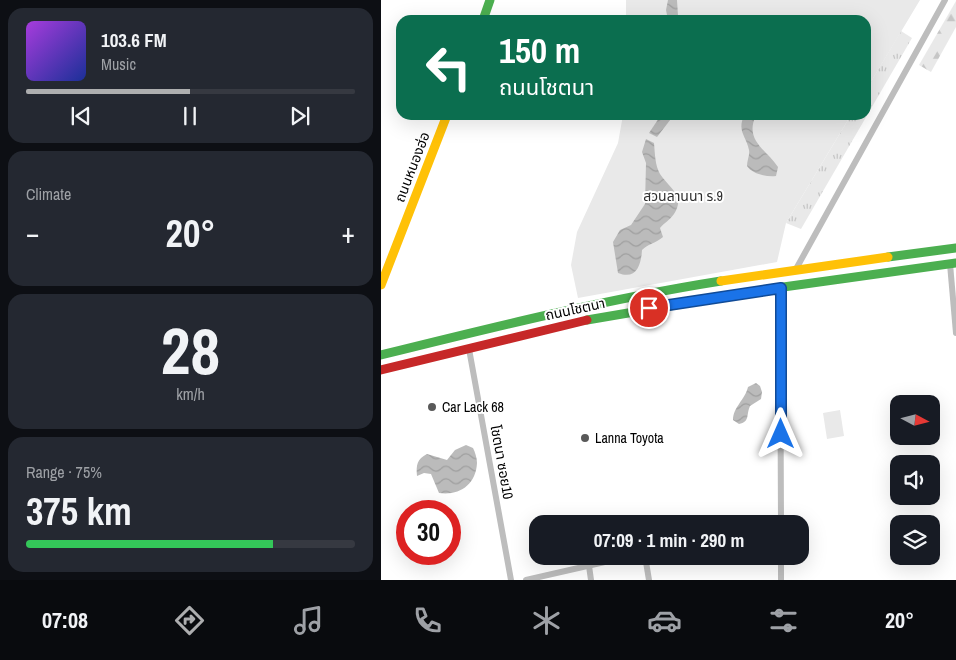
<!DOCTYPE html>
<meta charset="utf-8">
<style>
body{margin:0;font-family:"Archivo Narrow","Noto Sans Thai",sans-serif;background:#242831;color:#f1f3f6;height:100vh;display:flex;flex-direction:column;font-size:19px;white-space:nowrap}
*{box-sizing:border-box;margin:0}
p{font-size:16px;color:#9ea1a6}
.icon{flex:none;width:28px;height:28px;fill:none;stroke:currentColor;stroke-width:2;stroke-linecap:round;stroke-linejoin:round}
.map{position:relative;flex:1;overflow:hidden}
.sheet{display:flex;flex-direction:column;gap:8px;padding:8px;background:#0d0f14;width:381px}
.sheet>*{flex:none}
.guide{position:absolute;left:15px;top:15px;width:475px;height:105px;border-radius:15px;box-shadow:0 5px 20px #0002;background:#0b6e4f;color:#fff;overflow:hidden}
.needle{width:32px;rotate:97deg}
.buttons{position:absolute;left:509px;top:395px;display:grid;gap:10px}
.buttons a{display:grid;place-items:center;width:50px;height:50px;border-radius:10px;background:#171b24;box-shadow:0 5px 20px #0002;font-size:25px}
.speed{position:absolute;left:15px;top:500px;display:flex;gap:10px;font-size:25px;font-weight:700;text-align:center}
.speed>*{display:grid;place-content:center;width:65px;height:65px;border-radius:50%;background:#171b24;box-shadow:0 5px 20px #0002;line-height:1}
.speed .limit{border:8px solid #d22;background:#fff;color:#111}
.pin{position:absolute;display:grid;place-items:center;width:42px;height:42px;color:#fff;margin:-21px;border:2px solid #fff;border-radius:50%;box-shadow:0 1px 5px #0007}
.me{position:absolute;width:55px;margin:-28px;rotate:0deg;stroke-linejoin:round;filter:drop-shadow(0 0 4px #0008)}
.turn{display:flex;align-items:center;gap:18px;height:105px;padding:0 20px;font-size:22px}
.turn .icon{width:65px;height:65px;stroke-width:2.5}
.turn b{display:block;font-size:35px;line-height:42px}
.big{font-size:38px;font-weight:700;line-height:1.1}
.sheet .card{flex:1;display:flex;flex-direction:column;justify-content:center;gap:8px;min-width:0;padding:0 18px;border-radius:15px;background:#242831}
.sheet .dial{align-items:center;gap:0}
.dial b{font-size:65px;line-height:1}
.song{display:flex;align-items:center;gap:15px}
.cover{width:60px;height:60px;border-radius:8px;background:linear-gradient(135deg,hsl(280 70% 55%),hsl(230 70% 35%))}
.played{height:5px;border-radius:2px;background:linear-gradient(90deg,#adaeaf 50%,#363941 50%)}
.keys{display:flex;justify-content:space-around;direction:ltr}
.heat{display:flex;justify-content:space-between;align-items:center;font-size:28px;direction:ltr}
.charge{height:8px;border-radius:4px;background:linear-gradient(90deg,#34c759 75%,#363941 0)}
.trip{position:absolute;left:148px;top:515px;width:280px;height:50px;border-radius:15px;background:#171b24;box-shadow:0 5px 20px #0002;font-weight:700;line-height:50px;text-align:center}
.tabs{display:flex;height:80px;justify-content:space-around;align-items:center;background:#090b0e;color:#9ea1a6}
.tabs .icon{width:35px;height:35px}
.tabs .active{color:#adaeaf}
.tabs b{font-size:22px;color:#f1f3f6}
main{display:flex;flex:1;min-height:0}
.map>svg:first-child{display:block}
.grass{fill:url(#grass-tufts)}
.forest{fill:url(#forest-firs)}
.park{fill:#e9e9e9}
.water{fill:url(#water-waves)}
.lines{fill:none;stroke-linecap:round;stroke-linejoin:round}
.street{stroke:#bdbdbd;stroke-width:6}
.fast{stroke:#4caf50;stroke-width:9}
.slow{stroke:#ffc107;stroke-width:9}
.jam{stroke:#c62828;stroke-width:9}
.route-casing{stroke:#114b97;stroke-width:12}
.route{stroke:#1a73e8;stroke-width:9}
.poi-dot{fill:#595959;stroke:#fff;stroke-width:2}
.labels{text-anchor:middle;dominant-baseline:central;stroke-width:4;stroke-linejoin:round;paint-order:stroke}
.street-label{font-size:14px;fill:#000;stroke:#fff}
.park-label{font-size:14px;fill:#2e2e2e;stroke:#fff}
.poi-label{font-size:14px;fill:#000;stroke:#fff;text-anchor:start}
</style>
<main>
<section class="sheet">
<div class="card">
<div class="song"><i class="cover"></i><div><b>103.6 FM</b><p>Music</p></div></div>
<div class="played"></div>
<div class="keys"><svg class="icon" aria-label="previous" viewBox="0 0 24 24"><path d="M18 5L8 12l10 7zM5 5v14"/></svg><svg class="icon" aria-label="pause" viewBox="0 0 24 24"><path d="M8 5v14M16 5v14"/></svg><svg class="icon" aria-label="next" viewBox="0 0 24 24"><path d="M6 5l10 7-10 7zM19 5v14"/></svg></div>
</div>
<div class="card"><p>Climate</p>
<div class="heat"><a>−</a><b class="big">20°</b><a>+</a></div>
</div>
<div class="card dial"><b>28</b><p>km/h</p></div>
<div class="card"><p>Range · 75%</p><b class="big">375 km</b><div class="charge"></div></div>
</section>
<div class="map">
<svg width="575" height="580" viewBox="0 0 575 580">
<defs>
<pattern id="grass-tufts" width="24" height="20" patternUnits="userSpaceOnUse" patternTransform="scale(1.25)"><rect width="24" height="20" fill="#e9e9e9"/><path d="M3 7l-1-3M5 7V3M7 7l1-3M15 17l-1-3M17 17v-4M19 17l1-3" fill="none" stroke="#c6c6c6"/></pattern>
<pattern id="forest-firs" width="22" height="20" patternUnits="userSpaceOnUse" patternTransform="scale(1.25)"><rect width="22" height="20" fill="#e9e9e9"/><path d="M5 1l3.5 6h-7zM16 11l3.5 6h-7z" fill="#c6c6c6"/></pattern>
<pattern id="water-waves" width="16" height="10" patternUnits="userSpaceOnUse" patternTransform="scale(1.25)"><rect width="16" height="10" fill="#bbb"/><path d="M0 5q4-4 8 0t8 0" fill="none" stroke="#9f9f9f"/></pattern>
</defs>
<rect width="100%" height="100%" fill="#fff"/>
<path class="grass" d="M520,31l11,7 -111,191 -15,-6 65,-108h15v-25z"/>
<path class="forest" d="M575,1v26l-25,45 -12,-7z"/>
<g class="park">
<path d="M245,0h294l-54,90v-70h-240z"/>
<path d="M242,115h228l-65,108 -9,39 -199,36 -7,-33 6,-33 41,-89z"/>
<path d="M459,410l4,26 -17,3 -4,-26z"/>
</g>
<g class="water">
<path d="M287,0h9l1,16 2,4h-12l-2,-10z"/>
<path d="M280,115h13l-17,22 -8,-4z"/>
<path d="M363,115h12c-12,26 10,34 22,52l-2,9c-10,1 -24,-2 -29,-10 0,-6 3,-11 2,-16 -3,-15 -12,-18 -5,-35z"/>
<path d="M265,139l8,4c1,11 1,22 6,31 9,14 26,21 14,40 -4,6 -10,9 -14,14l3,9c-7,6 -15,7 -21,13 -1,16 -6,30 -24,23l-5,-31 7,-12 11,-5 14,-21 1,-41 -4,-11z"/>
<path d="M375,383l4,3 2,6 -1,7 -11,7c-4,9 0,16 -11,18l-6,-4c0,-13 12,-20 15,-33z"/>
<path d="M85,445l7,3c2,4 4,10 4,15 -1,22 -18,33 -38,30l-8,-19 -7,-1 -7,3c-1,-11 0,-17 10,-22l20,6 8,-10z"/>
</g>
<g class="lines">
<g class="street">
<path d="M569,264l6,69"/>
<path d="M415,269l149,-269"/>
<path d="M399,288l1,236"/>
<path d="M88,349l42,231"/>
<path d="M264,556l4,24"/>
<path d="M400,556v24"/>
<path d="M208,566l2,14"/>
<path d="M145,580l105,-24"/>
</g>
<g class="fast">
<path d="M102,20l7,-20"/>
<path d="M507,257l68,-9"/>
<path d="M206,320l182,-31 187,-26"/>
<path d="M0,355c113,-28 226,-56 340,-74"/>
</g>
<g class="slow">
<path d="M340,281l167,-24"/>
<path d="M0,285l66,-170"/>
</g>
<path class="jam" d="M0,370l206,-50"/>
</g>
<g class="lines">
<g class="route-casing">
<path id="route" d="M268,308l132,-20v146"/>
</g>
<use href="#route" class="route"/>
</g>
<g class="poi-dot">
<circle cx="51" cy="407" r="5"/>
<circle cx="204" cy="438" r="5"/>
</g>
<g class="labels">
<g class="street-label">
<text transform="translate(31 167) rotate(-69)">ถนนหนองฮ่อ</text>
<text transform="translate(194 309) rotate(-12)">ถนนโชตนา</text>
<text transform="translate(121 462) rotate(80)">โชตนา ซอย10</text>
</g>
<g class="park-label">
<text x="302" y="196">สวนลานนา ร.9</text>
</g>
<g class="poi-label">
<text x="61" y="407">Car Lack 68</text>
<text x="214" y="438">Lanna Toyota</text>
</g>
</g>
</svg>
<div class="buttons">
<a><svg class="needle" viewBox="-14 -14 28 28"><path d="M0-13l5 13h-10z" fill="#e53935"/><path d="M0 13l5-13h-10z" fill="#9ea1a6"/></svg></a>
<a><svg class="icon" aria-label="sound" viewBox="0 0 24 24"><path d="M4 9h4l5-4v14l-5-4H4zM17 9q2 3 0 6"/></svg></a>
<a><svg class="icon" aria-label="layers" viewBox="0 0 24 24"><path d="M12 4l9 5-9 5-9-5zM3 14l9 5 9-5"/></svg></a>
</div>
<div class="speed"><div class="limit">30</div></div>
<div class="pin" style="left:268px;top:308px;background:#d93025"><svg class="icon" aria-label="arrive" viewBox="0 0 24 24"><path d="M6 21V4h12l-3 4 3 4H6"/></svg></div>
<svg class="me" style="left:400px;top:434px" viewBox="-20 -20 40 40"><path d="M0-17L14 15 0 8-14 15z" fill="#1a73e8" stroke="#fff" stroke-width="4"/></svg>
<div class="trip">07:09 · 1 min · 290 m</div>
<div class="guide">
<div class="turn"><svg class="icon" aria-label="left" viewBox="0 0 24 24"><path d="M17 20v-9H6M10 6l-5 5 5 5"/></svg><div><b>150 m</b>ถนนโชตนา</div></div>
</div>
</div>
</main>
<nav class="tabs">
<b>07:08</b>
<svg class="icon active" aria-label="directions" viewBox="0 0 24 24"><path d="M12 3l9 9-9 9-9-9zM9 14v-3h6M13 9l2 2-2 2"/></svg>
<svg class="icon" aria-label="music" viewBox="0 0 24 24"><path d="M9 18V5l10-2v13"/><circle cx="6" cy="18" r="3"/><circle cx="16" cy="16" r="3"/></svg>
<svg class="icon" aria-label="phone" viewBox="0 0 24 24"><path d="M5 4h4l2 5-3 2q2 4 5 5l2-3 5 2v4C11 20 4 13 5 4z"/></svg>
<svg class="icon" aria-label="climate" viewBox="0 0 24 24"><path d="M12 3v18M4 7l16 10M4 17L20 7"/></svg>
<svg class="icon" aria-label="car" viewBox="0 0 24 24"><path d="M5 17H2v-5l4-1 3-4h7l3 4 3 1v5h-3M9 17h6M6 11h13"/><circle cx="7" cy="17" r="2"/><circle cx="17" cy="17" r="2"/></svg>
<svg class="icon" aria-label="filters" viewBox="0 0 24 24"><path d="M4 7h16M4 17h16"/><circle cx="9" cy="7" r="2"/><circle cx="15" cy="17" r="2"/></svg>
<b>20°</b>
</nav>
